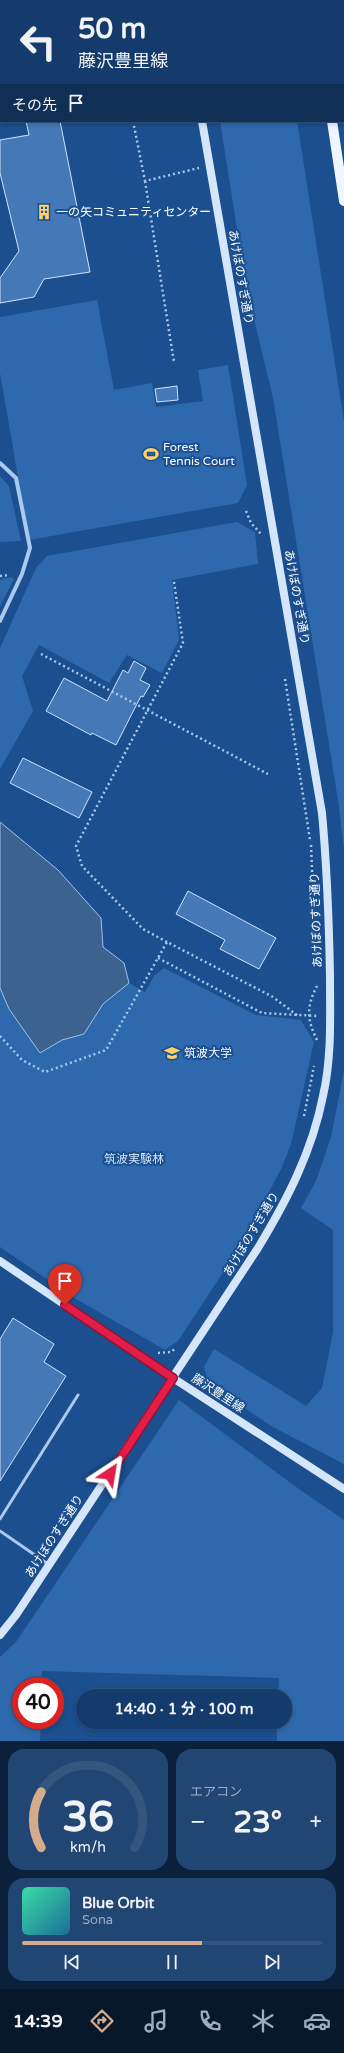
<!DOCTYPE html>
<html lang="ja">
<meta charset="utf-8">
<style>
body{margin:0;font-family:"Varela Round","Noto Sans JP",sans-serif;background:#214673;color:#f1f3f6;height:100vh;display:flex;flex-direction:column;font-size:15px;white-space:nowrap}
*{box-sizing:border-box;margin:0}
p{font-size:13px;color:#9dadc1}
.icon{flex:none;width:22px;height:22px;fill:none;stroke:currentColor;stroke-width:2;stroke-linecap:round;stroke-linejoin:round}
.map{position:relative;height:1741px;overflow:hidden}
.side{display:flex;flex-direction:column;gap:8px;padding:8px;background:#0b203b;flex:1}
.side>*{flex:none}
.guide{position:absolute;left:0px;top:0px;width:344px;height:122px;box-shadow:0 2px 6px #0003,0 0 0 1px #33557e;background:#143b6b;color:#f1f3f6;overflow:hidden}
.speed{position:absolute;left:12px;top:1677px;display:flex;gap:8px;font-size:20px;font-weight:700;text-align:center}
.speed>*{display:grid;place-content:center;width:52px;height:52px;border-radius:50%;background:#143b6b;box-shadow:0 2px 6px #0003,0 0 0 1px #33557e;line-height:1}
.speed .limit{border:6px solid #d22;background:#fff;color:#111}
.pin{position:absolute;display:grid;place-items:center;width:34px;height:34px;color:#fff;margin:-41px -17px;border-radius:50% 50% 50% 0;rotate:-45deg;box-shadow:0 0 4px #0007}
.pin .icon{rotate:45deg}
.me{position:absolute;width:44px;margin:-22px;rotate:33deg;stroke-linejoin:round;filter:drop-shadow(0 0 3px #0008)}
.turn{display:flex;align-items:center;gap:14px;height:84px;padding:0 12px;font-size:18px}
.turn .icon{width:52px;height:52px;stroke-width:2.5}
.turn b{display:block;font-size:28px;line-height:34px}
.then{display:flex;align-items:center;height:38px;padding:0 12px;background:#0003;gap:8px;font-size:15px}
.big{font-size:30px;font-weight:700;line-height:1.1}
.side .card{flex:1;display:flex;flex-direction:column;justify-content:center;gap:6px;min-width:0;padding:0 14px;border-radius:16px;background:#214673}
.side .dial{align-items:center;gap:0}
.dial svg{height:104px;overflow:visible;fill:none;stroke:#33557e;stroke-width:7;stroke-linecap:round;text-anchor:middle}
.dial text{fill:#f1f3f6;stroke:none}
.song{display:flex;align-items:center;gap:12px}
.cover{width:48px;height:48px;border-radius:6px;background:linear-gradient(135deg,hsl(160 70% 55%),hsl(200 70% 35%))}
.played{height:4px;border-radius:2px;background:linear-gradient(90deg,#d6ab8b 60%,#33557e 60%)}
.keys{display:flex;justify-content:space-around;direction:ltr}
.heat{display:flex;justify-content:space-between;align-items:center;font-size:22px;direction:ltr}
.side .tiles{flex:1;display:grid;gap:8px;grid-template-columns:1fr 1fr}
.card:last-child{grid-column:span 2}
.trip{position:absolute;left:76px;top:1689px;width:216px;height:40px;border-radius:20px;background:#143b6b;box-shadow:0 2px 6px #0003,0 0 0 1px #33557e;font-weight:700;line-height:40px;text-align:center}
.tabs{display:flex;height:64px;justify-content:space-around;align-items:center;background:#08182b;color:#9dadc1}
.tabs .icon{width:28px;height:28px}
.tabs .selected{color:#d6ab8b}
.tabs b{font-size:18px;color:#f1f3f6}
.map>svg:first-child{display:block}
.green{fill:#2e69ad}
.water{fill:#3c6290;stroke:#9cc4f0}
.building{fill:#4478b7;stroke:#cfe3fa}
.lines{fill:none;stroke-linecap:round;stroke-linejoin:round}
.path{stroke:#a9c9ee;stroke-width:2.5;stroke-dasharray:2 3;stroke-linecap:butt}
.lane{stroke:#a9c9ee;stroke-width:3}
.street{stroke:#a9c9ee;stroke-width:4}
.secondary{stroke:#d6e6fa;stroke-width:8}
.primary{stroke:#f0f6ff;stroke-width:10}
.route-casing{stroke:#92132f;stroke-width:10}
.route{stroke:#e11d48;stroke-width:7}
.labels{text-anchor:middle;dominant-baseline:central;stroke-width:4;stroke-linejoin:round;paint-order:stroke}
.poi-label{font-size:12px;fill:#fff;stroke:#1b4f8f;text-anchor:start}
.street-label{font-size:12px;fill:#fff;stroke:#1b4f8f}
.park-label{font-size:12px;fill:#cfe3fa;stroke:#1b4f8f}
</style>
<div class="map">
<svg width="344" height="1741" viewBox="0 0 344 1741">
<rect width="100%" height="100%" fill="#1b4f8f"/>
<g class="green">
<path d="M200,0h78l1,1h-79z"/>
<path d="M220,121h77l47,300v428l-6,-49 -65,-402 -27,-112z"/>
<path d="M97,300l17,90 38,-7 4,24 47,-6 -5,-31 30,-5 19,120 -9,18 -209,37 -29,-167v-56z"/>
<path d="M0,476l9,10 12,55 -21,1z"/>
<path d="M237,522l18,10 3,32 -86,16 7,60 -17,33 -35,-18 -18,28 -70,-38 -17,31 11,35 -33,58v-121l36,-80 11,-12z"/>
<path d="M11,577l3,2 -14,27v-26z"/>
<path d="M164,968l92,47 45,5 13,22 -23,102 -9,23 -39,75 -65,99 -13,9 -89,-51 -76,-52v-259l9,21 31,44 22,-13 22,-6 19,-30 26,-21 16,9 9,-16z"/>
<path d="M344,1071v393l-73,-38 -63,-43 -4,-16 10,-18 92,57 16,-18 11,-56v-102l-32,-22 15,-27 15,-44z"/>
<path d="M179,1400l120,89 45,31v221h-67v-19h8v-26h-7l1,-18 -237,-7 -1,15h-20v34h20l-1,21h-40v-84l16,-15z"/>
</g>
<path class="water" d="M0,822l58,48 43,48 2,29 21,16 5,20 -26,21 -19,30 -22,6 -22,13 -31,-44 -9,-21z"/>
<g class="building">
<path d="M26,121h34l30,151 -46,7 -10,18 -34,6v-25l19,-27 -19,-78v-33l29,-5z"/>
<path d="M177,386l1,14 -21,2 -2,-13z"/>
<path d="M134,661l12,7 -6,12 10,5 -7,12 -2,-1 -25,49 -24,-12 -1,2 -45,-24 18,-33 43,23 16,-31 5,3z"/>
<path d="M23,758l69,34 -13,26 -69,-35z"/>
<path d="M188,891l88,47 -17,31 -39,-20 5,-9 -49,-26z"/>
<path d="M13,1318l41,26 -10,18 22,14 -66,105v-142z"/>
</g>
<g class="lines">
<g class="path">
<path d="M133,121l12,60 54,-13"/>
<path d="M145,181l29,181"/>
<path d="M246,511l5,12 10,11"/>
<path d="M0,576l10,-1"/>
<path d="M41,654l227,120"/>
<path d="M285,679l25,161"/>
<path d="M311,845l4,97"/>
<path d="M167,942l-24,-13 -61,-63 -6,-20 107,-203 -9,-61"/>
<path d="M158,958l104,55 56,3"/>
<path d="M0,1036l22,24 23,12 61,-22 61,-108 106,55 25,19"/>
<path d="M317,1040c-10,-20 -11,-33 0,-54"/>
<path d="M304,1116l10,-50"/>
<path d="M158,1353l13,-1 5,-4"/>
</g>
<g class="lane">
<path d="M0,1519l78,-124"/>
<path d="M0,1531l48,33"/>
</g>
<g class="street">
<path d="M2,0l1,1"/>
<path d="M0,11h1"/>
<path d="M0,74l1,-1"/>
<path d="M0,463l16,15 14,70 -8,26 -22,47"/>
</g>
<g class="secondary">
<path d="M181,0v1"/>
<path d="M0,1261l173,117 171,111"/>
<path d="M0,1635l16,-20 242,-367c29,-48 54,-96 65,-152 9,-39 7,-80 7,-120 -1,-54 -3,-109 -8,-163l-120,-692"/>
</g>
<g class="primary">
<path d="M313,0v1"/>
<path d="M338,0v1"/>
<path d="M343,30l1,6"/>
<path d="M332,121l12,80"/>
</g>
</g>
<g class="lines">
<g class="route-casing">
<path id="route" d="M65,1305l108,73 -63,96"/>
</g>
<use href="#route" class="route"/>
</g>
<defs>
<g id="building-bare" transform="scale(1.2)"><path d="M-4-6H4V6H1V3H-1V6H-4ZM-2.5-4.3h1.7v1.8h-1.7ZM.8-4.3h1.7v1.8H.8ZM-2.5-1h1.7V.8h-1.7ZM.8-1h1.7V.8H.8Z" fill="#ffd166" stroke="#1b4f8f" stroke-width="2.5" paint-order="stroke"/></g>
<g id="stadium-bare" transform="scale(1.2)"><path d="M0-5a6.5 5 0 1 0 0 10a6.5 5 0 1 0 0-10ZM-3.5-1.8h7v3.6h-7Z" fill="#ffd166" stroke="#1b4f8f" stroke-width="2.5" paint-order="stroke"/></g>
<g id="university-bare" transform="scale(1.2)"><path d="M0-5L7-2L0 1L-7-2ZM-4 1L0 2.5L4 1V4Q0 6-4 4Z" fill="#ffd166" stroke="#1b4f8f" stroke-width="2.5" paint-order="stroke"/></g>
</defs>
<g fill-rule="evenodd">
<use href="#building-bare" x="44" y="212"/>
<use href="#stadium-bare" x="151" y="454"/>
<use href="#university-bare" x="172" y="1053"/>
</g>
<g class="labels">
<g class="poi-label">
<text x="56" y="212">一の矢コミュニティセンター</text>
<text x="163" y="447">Forest<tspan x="163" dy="14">Tennis Court</tspan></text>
<text x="184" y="1053">筑波大学</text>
</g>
<g class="street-label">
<text transform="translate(241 277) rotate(80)">あけぼのすぎ通り</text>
<text transform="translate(297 597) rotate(80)">あけぼのすぎ通り</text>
<text transform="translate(316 920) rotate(-92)">あけぼのすぎ通り</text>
<text transform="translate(251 1234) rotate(-59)">あけぼのすぎ通り</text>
<text transform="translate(218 1393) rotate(33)">藤沢豊里線</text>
<text transform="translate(54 1536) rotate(-57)">あけぼのすぎ通り</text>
</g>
<g class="park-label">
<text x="134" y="1159">筑波実験林</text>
</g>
</g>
</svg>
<div class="speed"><div class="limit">40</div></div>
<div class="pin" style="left:65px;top:1305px;background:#d93025"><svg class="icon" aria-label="arrive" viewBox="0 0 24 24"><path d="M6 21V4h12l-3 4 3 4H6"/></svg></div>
<svg class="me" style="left:110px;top:1474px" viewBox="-20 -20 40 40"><path d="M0-17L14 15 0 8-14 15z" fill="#e11d48" stroke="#fff" stroke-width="4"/></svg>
<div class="trip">14:40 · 1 分 · 100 m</div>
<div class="guide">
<div class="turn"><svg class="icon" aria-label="left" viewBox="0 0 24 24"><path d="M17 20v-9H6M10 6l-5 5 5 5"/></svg><div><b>50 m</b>藤沢豊里線</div></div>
<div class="then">その先<svg class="icon" aria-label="arrive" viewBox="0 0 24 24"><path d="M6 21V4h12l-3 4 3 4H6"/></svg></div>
</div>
</div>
<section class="side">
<div class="tiles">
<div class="card dial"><svg viewBox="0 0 100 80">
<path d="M14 69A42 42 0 1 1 86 69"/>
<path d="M14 69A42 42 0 0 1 14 26" stroke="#d6ab8b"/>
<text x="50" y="56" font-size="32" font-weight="700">36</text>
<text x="50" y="72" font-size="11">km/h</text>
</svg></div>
<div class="card"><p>エアコン</p>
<div class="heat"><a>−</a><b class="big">23°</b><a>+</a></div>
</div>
<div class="card">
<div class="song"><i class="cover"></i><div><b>Blue Orbit</b><p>Sona</p></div></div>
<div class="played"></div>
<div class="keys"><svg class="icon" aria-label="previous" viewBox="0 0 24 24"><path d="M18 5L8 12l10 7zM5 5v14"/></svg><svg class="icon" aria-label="pause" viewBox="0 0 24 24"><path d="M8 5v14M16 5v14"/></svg><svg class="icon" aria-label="next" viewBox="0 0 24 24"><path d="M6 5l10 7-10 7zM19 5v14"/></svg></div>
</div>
</div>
</section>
<nav class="tabs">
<b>14:39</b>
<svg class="icon selected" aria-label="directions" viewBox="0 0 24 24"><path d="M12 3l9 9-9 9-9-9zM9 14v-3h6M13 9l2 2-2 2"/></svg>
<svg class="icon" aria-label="music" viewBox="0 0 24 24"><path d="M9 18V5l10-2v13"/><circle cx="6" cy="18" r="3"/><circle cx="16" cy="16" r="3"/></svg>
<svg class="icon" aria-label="phone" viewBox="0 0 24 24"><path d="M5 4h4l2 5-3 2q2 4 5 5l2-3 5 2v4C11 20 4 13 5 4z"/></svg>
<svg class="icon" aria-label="climate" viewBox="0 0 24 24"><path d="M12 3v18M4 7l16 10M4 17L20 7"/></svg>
<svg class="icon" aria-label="car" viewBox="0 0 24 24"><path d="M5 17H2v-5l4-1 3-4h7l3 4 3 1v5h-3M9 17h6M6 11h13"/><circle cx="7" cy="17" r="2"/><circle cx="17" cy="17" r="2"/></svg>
</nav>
